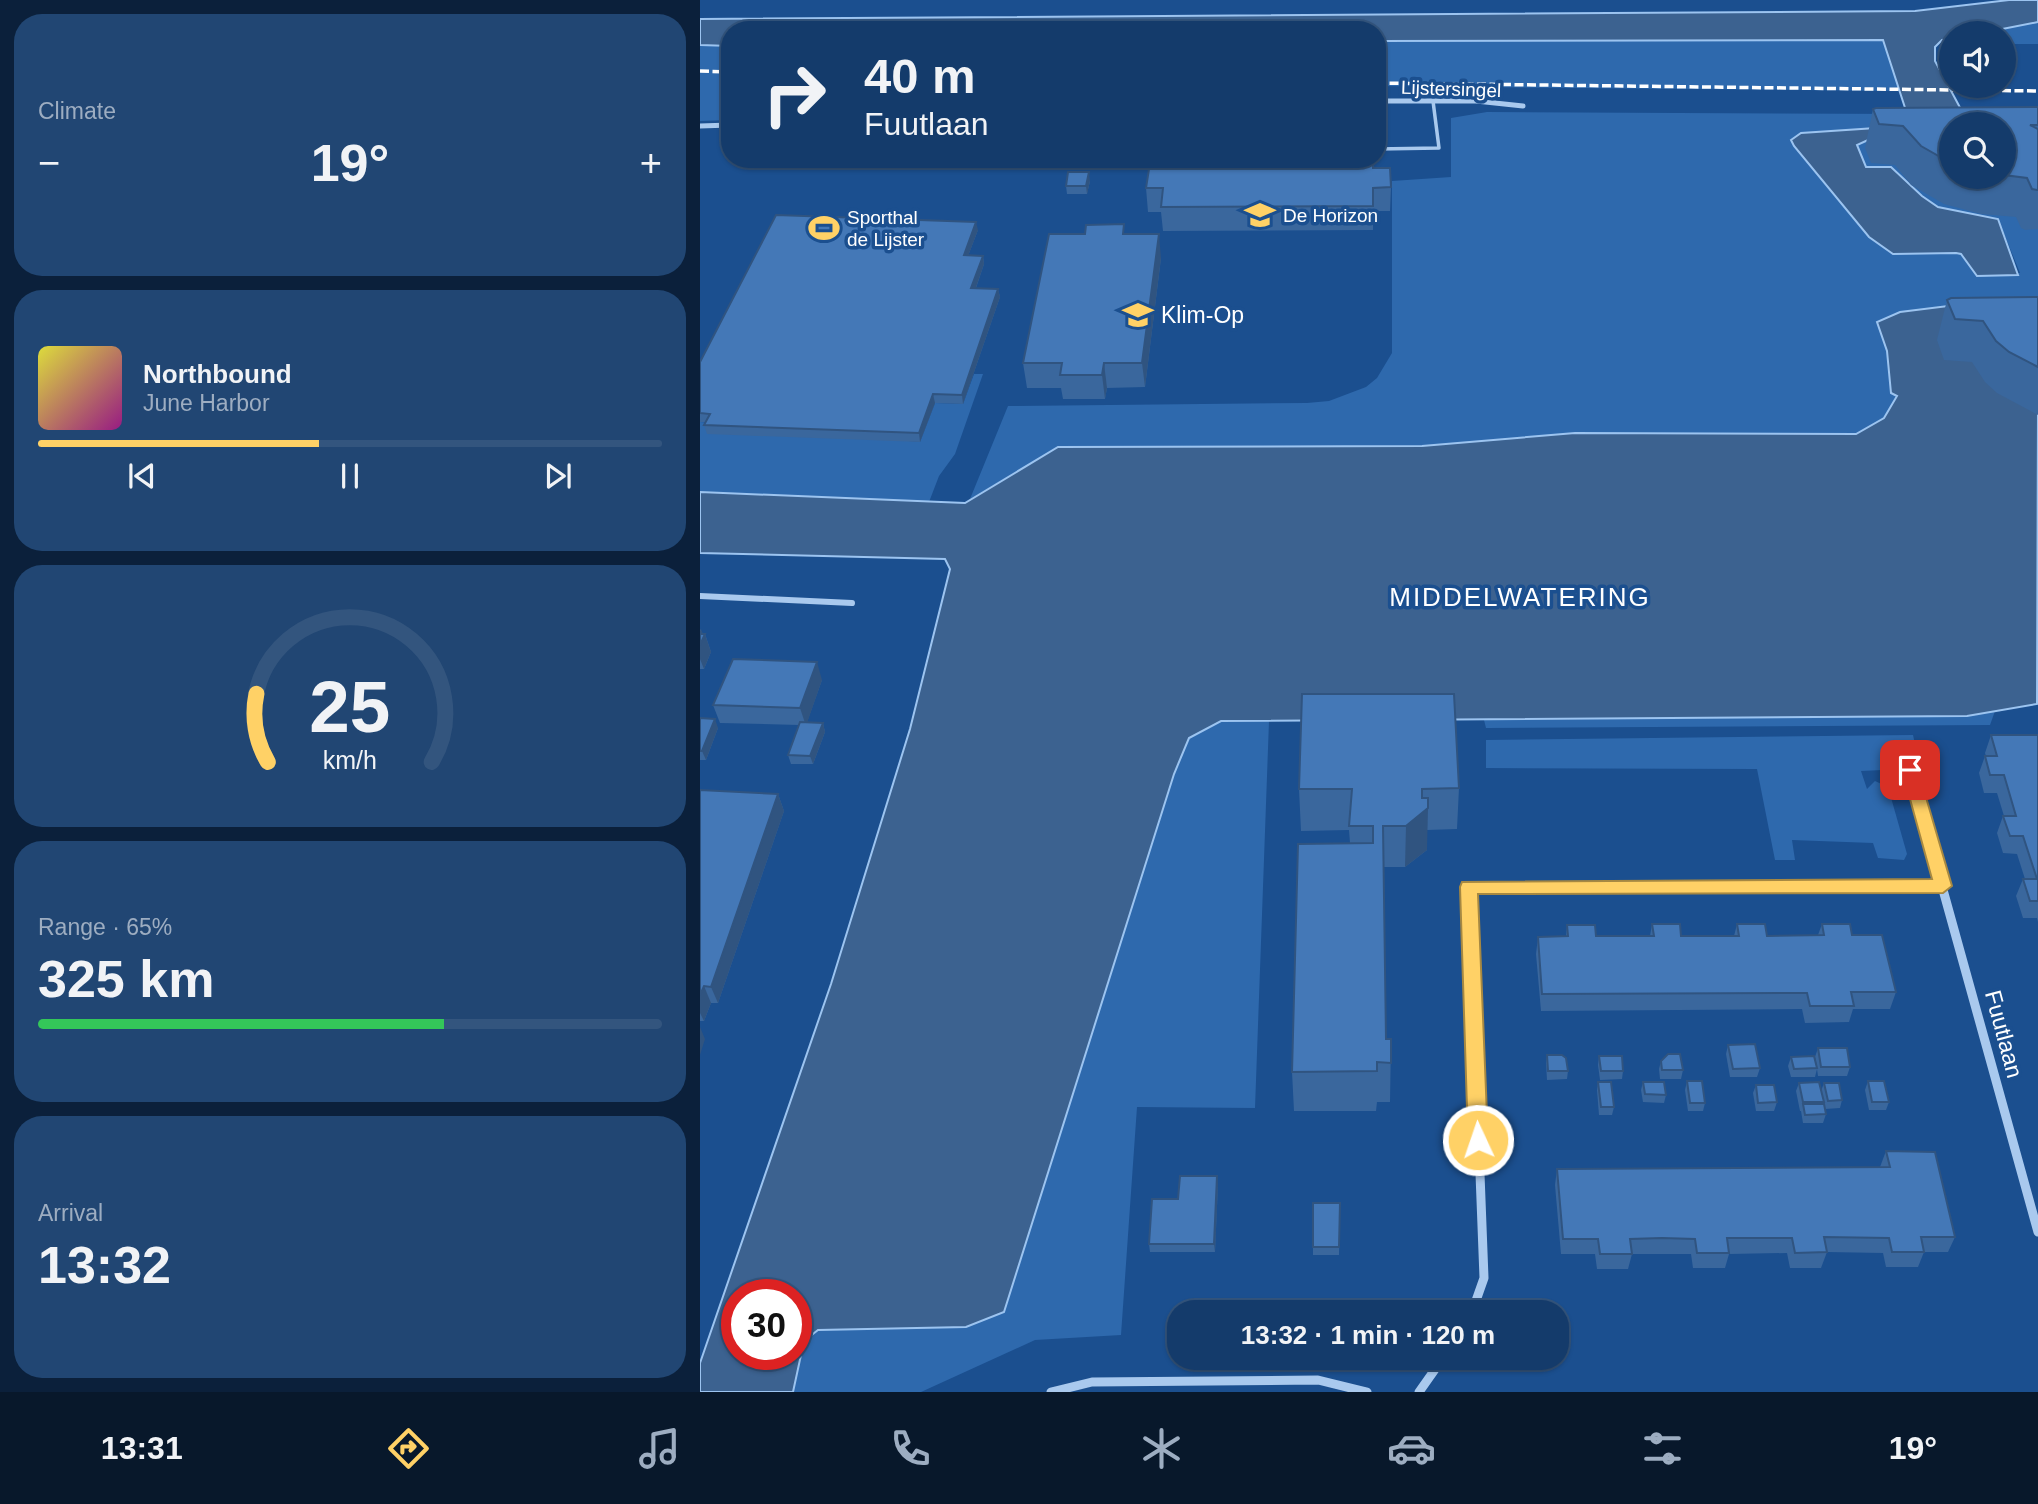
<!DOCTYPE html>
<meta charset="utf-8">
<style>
body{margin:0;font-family:Helvetica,sans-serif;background:#214673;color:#f1f3f6;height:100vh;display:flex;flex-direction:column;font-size:26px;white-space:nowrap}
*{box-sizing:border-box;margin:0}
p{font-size:23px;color:#9dadc1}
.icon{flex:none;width:38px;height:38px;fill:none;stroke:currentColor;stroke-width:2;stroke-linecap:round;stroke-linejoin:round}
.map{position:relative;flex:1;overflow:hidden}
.panel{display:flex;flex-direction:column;gap:14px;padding:14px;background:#0b203b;width:700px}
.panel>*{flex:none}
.banner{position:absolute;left:21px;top:21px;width:665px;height:147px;border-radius:28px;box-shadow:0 2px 5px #0004,0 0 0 2px #33557e;background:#143b6b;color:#f1f3f6;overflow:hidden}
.buttons{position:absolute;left:1239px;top:21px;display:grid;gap:14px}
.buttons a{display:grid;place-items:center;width:77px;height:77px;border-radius:50%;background:#143b6b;box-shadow:0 2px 5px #0004,0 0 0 2px #33557e;font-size:35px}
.speed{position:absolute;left:21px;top:1279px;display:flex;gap:14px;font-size:35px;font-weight:700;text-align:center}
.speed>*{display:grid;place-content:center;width:91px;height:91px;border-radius:50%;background:#143b6b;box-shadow:0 2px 5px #0004,0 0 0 2px #33557e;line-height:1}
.speed .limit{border:10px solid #d22;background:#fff;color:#111}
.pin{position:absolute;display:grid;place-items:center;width:60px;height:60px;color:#fff;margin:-30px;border-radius:14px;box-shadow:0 4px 10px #0006}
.me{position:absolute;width:77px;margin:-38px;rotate:357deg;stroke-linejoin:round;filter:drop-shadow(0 0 5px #0008)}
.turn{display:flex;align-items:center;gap:24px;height:147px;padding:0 28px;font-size:32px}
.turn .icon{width:91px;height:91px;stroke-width:2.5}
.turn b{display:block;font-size:49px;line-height:60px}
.big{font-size:52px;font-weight:700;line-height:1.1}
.panel .tile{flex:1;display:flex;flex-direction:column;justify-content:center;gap:10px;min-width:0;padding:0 24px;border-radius:28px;background:#214673}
.panel .dial{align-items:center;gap:0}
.dial svg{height:182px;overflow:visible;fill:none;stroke:#33557e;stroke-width:7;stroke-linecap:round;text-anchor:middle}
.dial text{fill:#f1f3f6;stroke:none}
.song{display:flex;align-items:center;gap:21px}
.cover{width:84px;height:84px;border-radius:10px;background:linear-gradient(135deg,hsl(60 70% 55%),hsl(310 70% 35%))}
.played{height:7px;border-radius:4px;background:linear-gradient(90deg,#ffd166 45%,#33557e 45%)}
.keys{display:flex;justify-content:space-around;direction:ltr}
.heat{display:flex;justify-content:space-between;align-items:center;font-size:38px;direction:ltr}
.charge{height:10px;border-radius:5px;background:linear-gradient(90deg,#34c759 65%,#33557e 0)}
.trip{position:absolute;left:467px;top:1300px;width:402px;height:70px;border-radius:28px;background:#143b6b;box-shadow:0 2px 5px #0004,0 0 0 2px #33557e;font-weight:700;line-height:70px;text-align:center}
.menu{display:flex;height:112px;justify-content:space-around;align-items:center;background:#08182b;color:#9dadc1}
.menu .icon{width:49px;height:49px}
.menu .selected{color:#ffd166}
.menu b{font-size:32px;color:#f1f3f6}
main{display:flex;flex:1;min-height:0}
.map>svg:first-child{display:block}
.green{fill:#2e69ad}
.water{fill:#3c6290;stroke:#9cc4f0;stroke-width:2;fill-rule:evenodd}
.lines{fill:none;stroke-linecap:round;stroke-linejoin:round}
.lane{stroke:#a9c9ee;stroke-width:3.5}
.street-far2{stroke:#a9c9ee;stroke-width:5}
.street-far1{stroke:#a9c9ee;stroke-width:6}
.street{stroke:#a9c9ee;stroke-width:9}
.rail{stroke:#fff;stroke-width:3.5;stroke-dasharray:9 3.5;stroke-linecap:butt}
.wall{fill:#3a679d;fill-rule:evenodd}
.shaded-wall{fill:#305480}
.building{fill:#4478b7;stroke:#305480;stroke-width:2}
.route{fill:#ffd166;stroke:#a68842;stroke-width:2}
.labels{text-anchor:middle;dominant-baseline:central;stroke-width:7;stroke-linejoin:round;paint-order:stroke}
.far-street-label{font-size:19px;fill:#fff;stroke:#1b4f8f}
.far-poi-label{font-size:19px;fill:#fff;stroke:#1b4f8f;text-anchor:start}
.poi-label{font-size:23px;fill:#fff;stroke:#1b4f8f;text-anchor:start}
.street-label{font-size:23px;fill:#fff;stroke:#1b4f8f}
.quarter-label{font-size:26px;letter-spacing:2px;fill:#fff;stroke:#1b4f8f}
</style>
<main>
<section class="panel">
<div class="tile"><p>Climate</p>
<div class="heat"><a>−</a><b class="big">19°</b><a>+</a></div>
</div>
<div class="tile">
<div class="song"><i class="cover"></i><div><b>Northbound</b><p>June Harbor</p></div></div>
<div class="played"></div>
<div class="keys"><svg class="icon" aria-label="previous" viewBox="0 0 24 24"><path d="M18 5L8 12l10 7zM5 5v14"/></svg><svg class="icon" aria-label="pause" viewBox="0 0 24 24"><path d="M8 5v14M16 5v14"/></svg><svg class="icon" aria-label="next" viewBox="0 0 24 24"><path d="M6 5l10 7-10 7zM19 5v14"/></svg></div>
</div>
<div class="tile dial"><svg viewBox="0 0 100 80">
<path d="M14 69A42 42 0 1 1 86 69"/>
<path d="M14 69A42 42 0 0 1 9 39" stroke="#ffd166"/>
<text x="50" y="56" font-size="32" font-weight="700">25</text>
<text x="50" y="72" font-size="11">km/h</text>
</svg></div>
<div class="tile"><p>Range · 65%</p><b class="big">325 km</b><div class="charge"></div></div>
<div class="tile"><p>Arrival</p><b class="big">13:32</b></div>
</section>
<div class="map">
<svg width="1338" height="1392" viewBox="0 0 1338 1392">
<rect width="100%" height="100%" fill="#1b4f8f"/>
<g class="green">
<path d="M1338,22v22h-34v-11h-22z"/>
<path d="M925,39l259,1 16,51 -523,-5v-45z"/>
<path d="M0,45l30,1v74l-30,1z"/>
<path d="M787,112l421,2 -12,11 -105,15 78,97 24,17h68l16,22 43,-3 -22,-54 -59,-12 -17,-11 -31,-29h-25l-9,-22 11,-5 83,37h53v-53l16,-9 18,40v156l-161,11 10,29 4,41 6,4 -13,22 -28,16 -281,-1 -153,13 -364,1 -88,52 38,-93 299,-3 22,-2 37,-14 11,-9 15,-25v-172l59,-4v-59z"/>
<path d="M274,374h9l-28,80 -16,22 -10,26 -229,-10v-70l220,20 15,-39 28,1z"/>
<path d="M1295,711l-5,14 -504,3 -2,-8 483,-4z"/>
<path d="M521,721h48l-14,387 -118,-1 -16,228 -86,5 -114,52h-128l11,-52 14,-10 148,-3 38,-15 170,-538 15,-36z"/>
<path d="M1213,735l4,18h-35v17l-21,1 6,18 8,-8 13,6 19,67 -3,6 -26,-2 -5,-15 -81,-3 3,20h-20l-18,-91 -271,-1v-28z"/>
</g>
<g class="water">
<path d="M1309,0h29v22l-56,11h-31v6l-9,1 -7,7v14l29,54 -13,9 -83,16 -11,5 9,22h25l31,29 16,11 60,12 20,56 -41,1 -16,-22 -5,-1 -63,1 -24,-17 -75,-91 -3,-6 10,-7 75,-5 31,-14 -24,-74 -506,1v-11h-647v16l-30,-1v-26l1215,-8z"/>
<path d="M1256,305l82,102 -1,297 -70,12 -746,5 -32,17 -15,36 -170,538 -38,15 -148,3 -14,11 -11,51h-93v-29l131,-379 79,-255 40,-160 -5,-10 -245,-6v-61l265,11 93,-56 364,-1 153,-13 281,1 28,-16 13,-22 -6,-3 -4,-42 -10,-29 23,-10zM37,1295h59v59h-59z"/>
</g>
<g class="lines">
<path class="lane" d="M677,149l62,-1 -6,-47"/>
<g class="street-far2">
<path d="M677,101h99l47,5"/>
<path d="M0,126l30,-1"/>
</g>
<g class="street-far1">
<path d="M0,596l152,7"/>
<path d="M1210,770l11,39"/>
</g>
<g class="street">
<path d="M1220,807l118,425"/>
<path d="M772,1312l12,-34 -15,-391 474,-1"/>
<path d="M351,1392l41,-10 226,-2 49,12"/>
<path d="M719,1392l24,-34"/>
</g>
<g class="rail">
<path d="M0,71l30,1"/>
<path d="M677,83l661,8"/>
</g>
</g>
<g class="wall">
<path d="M1338,107v122l-13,1 -4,-2 -5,-11 -35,-3 -37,-10 -33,-19 -16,-20 -24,-2 -6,-15 8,-39zM1251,124h53v53h-53z"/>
<path d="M673,168l18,19 -1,24h-17v19l-210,1 -2,-19h-13l-2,-24z"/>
<path d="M390,181l-3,13h-20l-1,-8z"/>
<path d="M278,230l-10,26h15l1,8 -8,24 22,1 2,8 -37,107 -28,-1 -15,39 -213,-8 -3,-9 1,-3h-5v-60z"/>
<path d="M425,234l36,24 -16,129 -38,1 -2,11h-42l-2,-11h-34l-4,-25z"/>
<path d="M1338,297v118l-41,-22 -12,-11 -13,-20 -28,-2 -7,-20 10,-40z"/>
<path d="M0,629l3,5h2l6,18 -7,17h-4z"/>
<path d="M122,680l-15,42 16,1 2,9 -12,32h-22l-3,-9 11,-30 -79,-2 -7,-18z"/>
<path d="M0,718l18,10 -12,32h-6z"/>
<path d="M1291,735h47v187l-1,-4h-14l-7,-22 7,-17h2l-8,-25 -14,-1 -6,-20 6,-17h1l-7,-23h-13l-5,-20 6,-17h1l-1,-3z"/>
<path d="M759,788l-2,41 -30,1v20l-22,17h-21l2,172h5l-1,63h-13l-1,9h-82l-2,-39 58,-229 -1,-13 -48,1 -2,-42z"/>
<path d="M0,790l78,4 6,17 -66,192h-7l-7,18h-4z"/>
<path d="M952,924l29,12h53l3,-12 30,12 51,-1 4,-11 30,11 44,57 -6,17h-37l-4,13 -44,1 -3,-14 -261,2 -5,-57 2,-17 28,-1 1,-11 29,11h54z"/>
<path d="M1028,1045l32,23 -3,9h-27l-4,-23z"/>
<path d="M1118,1048l32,19 -3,9h-29l-1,-7 -2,8h-24l-3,-11 3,-9 26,9 -2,-9z"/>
<path d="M847,1055l21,16 -1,8 -20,1 -1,-17z"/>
<path d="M899,1056l24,15 -1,8 -22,1 -2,-15z"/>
<path d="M961,1061l22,9 -2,9h-21l-1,-10z"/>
<path d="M987,1081l18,22 -2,8h-15l-3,-21z"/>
<path d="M1168,1081l21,21 -3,8h-17l-4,-20z"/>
<path d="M898,1082l16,25 -2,8h-13l-2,-25z"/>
<path d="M943,1082l23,13 -2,8 -21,-1 -2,-12z"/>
<path d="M1099,1083l22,8 3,-8 18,17 -2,8 -15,1 -1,-6 2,11 -3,9h-20l-2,-12h-1l-4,-20z"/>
<path d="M1056,1085l21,17 -3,9h-18l-3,-18z"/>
<path d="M1186,1151l69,86 -7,15h-24l-6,15h-32l-3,-14 -56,-1 -6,16h-31l-3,-15 -58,1 -4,14h-32l-2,-14h-59l-4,15h-31l-2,-15h-34l-6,-69 2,-16 323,-2z"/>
<path d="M518,1184l-3,68h-65l-1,-8 29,-45z"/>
<path d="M613,1203h27l-1,52h-26z"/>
</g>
<g class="shaded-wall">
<path d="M389,172l1,9 -3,13 -1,-8z"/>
<path d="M276,222l2,8 -13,34 -1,-9z"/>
<path d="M459,234l2,24 -16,129 -3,-24z"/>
<path d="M283,256l1,8 -11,32 -2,-8z"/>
<path d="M298,289l2,8 -37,107 -1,-9z"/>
<path d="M404,363l3,25 -2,11 -3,-24z"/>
<path d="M233,394l2,9 -15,39 -1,-9z"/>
<path d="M1,629l3,8 1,-3 6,18 -7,17 -4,-10v-28z"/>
<path d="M117,662l5,18 -16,46 -6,-18z"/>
<path d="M15,719l3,9 -12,32 -4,-9z"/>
<path d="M123,723l2,9 -12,32 -3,-8z"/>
<path d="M78,794l6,17 -66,192 -7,-16z"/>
<path d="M728,808l-1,42 -22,17 1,-41z"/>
<path d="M4,986l7,17 -7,18 -4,-8v-18z"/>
<path d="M0,1027l5,12 -5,16z"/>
<path d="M517,1176l1,8 -3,68 -1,-8z"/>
</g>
<g class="building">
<path d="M1338,107v18h-8l8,4v61h-1l-5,-1 -5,-11 -23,-3v-51h-53v39l-30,-17 -18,-20 -24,-2 -6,-15 3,-1z"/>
<path d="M467,159h206v9h17l1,19 -18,1v18l-212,1 2,-19h-17l3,-19h17z"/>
<path d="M368,172h21l-3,14h-20z"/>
<path d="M76,215l200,7 -12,33 19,1 -12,32 27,1 -36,106 -29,-1 -14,39 -215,-8 6,-11 -10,-1v-51z"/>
<path d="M424,224l-1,10h36l-17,129h-38l-2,12h-42l2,-12h-39l26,-129h36l1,-9z"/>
<path d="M1338,297v70l-29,-15 -13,-11 -13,-20 -28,-2 -8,-19 4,-2z"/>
<path d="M0,634h5l-5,11z"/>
<path d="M33,659l84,3 -17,46 -87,-3z"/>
<path d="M602,694h152l5,94 -37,1v9h6v10l-22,18h-23l3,213h5v24l-14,-1v9l-85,1 6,-228 75,-1v-17h-24l3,-37h-53z"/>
<path d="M0,718l15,1 -13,32h-2z"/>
<path d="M100,722l23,1 -13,33 -22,-1z"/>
<path d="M1291,735h47v166h-8l-7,-22h14l-14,-43h-13l-7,-20h13l-12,-41h-14l-5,-19h12z"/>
<path d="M0,790l78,4 -67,193 -7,-1 -4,9z"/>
<path d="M952,924h28l1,12h58l-2,-12h28l2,12 57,-1 -2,-11h28l2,11h30l14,57h-45l3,14h-44l-3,-13 -265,1 -4,-57 30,-1 -1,-11h28l1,11h58z"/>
<path d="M1055,1044l5,24 -27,1 -5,-24z"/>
<path d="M1118,1048h29l3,19h-29z"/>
<path d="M968,1054h12l3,16h-21l-1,-9z"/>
<path d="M847,1055h15l4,3 2,13h-20z"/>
<path d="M899,1056h23l1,15h-22z"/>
<path d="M1114,1056l3,12 -23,1 -3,-12z"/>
<path d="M987,1081h15l3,22h-15z"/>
<path d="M1168,1081h16l5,21h-17z"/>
<path d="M898,1082h13l3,25h-13z"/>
<path d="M943,1082h21l2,13 -21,-1z"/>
<path d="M1119,1082l5,20h-21l-4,-19z"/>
<path d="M1124,1083h15l3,17 -14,1z"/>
<path d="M1056,1085h18l3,17 -19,1z"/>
<path d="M1103,1104h21l2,10 -21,1z"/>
<path d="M1186,1151l49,1 20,85h-34l3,15h-32l-3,-14 -65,-1 3,15 -32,1 -3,-15h-65l2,15h-32l-2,-14 -33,-1 -32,1 2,15h-32l-2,-15h-35l-6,-70 333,-2z"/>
<path d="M480,1176h37l-3,68h-65l3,-45h26z"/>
<path d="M613,1203h27l-1,44h-26z"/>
</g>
<path class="route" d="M1210,764l8,6 34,116 -9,7 -465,1 10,246 -3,6 -7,3 -7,-3 -3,-6 -8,-253 2,-5 470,-3 -30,-109z"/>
<defs>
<g id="school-bare" transform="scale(2.415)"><path d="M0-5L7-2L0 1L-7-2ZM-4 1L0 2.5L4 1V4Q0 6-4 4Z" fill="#ffd166" stroke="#1b4f8f" stroke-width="2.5" paint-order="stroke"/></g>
<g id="stadium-bare" transform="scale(2.415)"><path d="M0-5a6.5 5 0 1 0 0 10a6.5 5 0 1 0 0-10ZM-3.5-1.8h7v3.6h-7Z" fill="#ffd166" stroke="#1b4f8f" stroke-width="2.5" paint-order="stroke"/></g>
</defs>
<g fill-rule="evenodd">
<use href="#school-bare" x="560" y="215"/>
<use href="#stadium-bare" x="124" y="228"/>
<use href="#school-bare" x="438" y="315"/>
</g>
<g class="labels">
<g class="far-street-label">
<text transform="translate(751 89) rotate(2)">Lijstersingel</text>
</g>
<g class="far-poi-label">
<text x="583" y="215">De Horizon</text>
<text x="147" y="217">Sporthal<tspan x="147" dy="22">de Lijster</tspan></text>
</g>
<g class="poi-label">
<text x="461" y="315">Klim-Op</text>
</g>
<g class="street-label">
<text transform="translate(1304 1034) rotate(75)">Fuutlaan</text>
</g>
<g class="quarter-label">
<text x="820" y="597">MIDDELWATERING</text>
</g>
</g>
</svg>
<div class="buttons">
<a><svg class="icon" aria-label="sound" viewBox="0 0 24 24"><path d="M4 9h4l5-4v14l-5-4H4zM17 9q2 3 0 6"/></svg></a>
<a><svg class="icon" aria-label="search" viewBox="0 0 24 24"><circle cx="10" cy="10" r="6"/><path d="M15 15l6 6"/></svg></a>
</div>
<div class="speed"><div class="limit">30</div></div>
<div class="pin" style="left:1210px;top:770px;background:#d93025"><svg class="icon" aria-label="arrive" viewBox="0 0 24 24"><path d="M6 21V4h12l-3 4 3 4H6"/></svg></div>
<svg class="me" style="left:778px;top:1140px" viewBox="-20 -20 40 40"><circle r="17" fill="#ffd166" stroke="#fff" stroke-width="3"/><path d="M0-11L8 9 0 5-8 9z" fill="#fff"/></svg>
<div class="trip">13:32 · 1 min · 120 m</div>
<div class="banner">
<div class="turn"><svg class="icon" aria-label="right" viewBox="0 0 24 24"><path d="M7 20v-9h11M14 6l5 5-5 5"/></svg><div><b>40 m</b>Fuutlaan</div></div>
</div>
</div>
</main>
<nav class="menu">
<b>13:31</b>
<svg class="icon selected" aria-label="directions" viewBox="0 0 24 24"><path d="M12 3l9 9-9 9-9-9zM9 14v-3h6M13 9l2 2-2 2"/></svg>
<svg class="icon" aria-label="music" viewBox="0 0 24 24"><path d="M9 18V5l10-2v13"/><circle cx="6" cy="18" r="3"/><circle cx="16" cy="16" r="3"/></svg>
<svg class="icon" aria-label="phone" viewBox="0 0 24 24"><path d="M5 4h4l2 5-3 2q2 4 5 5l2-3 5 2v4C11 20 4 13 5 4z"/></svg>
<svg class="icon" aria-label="climate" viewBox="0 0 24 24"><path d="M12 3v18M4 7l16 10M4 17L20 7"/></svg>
<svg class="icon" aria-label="car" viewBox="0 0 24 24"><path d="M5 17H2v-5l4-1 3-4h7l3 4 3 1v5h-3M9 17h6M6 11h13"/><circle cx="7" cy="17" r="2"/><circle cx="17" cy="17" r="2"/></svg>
<svg class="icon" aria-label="filters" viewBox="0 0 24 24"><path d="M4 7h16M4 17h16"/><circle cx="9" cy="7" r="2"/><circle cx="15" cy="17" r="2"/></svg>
<b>19°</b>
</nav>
